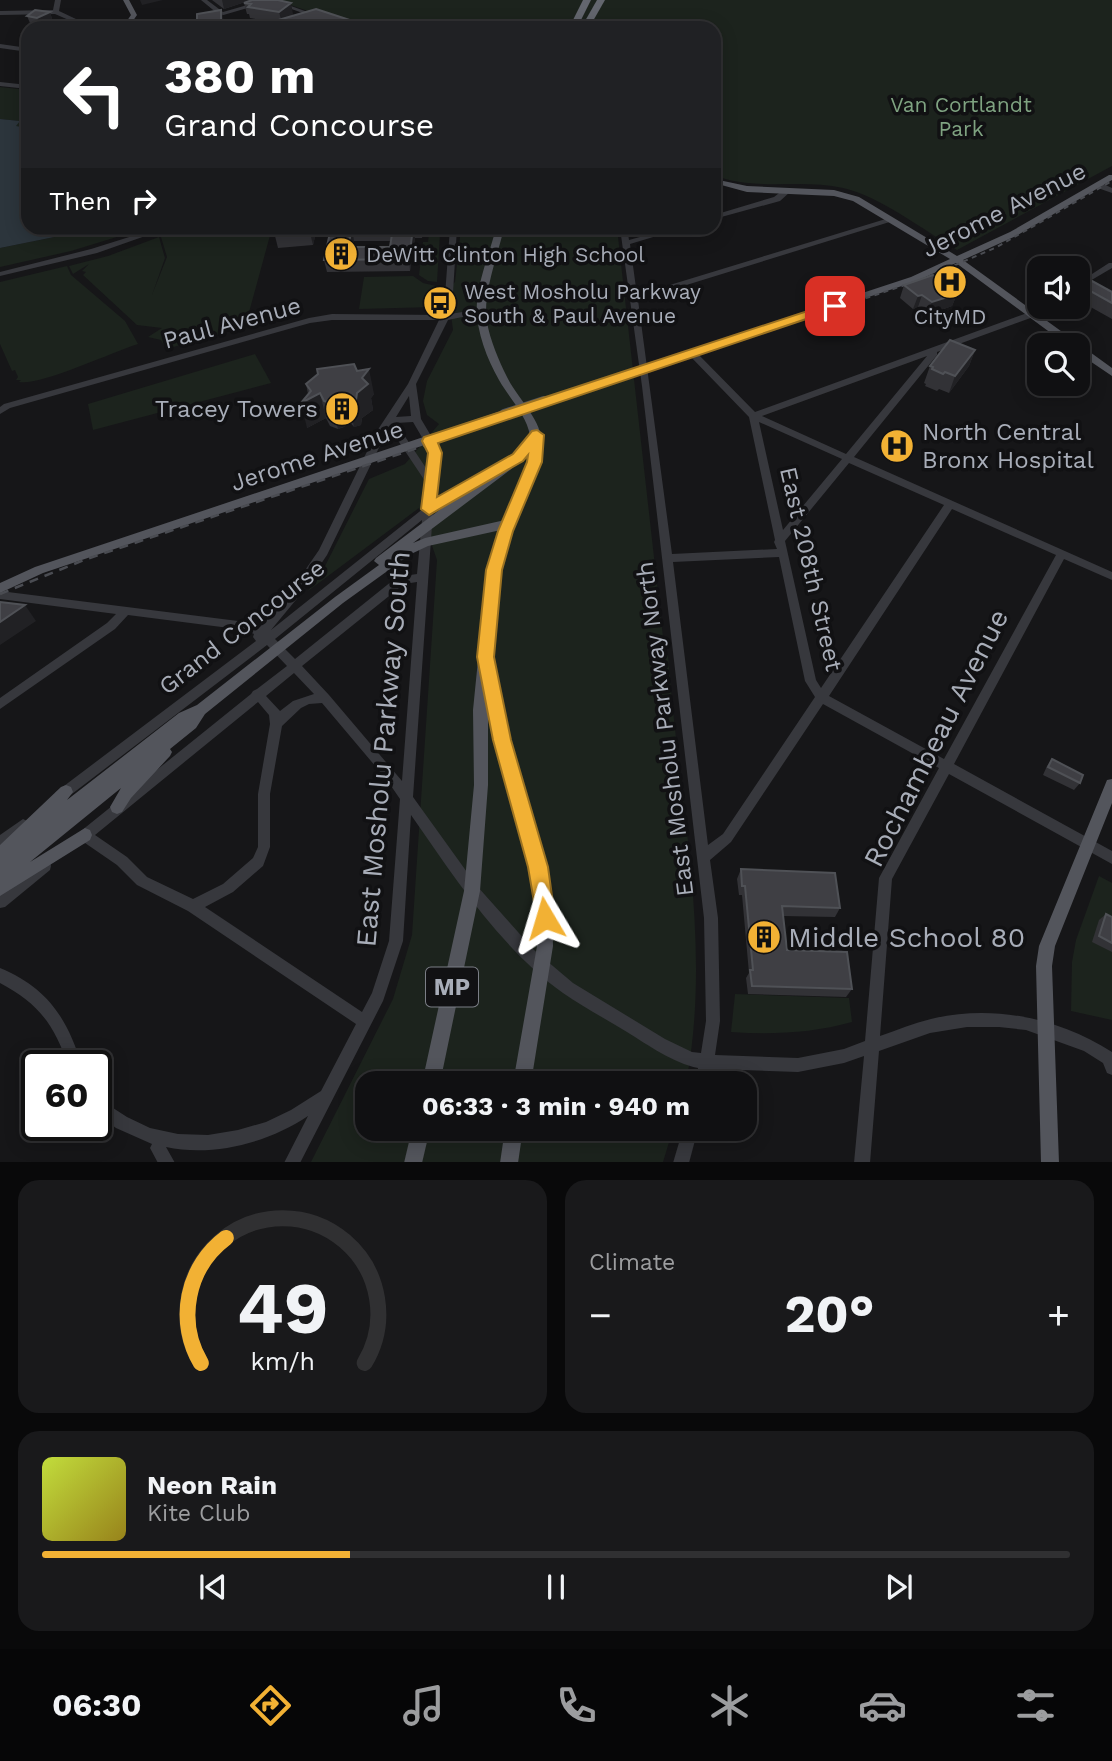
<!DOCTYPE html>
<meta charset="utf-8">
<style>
body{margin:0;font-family:"Work Sans",sans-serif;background:#19191b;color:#f1f3f6;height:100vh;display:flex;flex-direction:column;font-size:26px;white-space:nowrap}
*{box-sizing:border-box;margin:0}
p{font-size:23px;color:#9c9d9f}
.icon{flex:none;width:38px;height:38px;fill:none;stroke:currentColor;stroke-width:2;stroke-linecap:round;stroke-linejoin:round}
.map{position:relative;height:1162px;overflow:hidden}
.details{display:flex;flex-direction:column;gap:18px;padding:18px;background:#09090a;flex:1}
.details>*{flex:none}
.hud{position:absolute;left:21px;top:21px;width:700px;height:214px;border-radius:21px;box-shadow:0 4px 18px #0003,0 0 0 2px #303032;background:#202124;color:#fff;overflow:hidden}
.buttons{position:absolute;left:1027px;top:256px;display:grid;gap:14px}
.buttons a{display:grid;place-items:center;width:63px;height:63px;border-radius:14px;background:#101012;box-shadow:0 4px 18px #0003,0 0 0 2px #303032;font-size:35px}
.speed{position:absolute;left:21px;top:1050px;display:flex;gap:14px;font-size:35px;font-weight:700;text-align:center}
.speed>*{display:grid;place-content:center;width:91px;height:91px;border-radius:50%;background:#101012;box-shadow:0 4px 18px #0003,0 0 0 2px #303032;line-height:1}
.speed .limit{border:4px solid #111;border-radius:10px;background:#fff;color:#111}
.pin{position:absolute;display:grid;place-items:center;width:60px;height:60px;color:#fff;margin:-30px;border-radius:14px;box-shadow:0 4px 10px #0006}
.me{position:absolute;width:77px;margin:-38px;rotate:353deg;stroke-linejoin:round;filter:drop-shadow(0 0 5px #0008)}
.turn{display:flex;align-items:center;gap:24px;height:147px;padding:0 28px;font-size:32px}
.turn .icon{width:91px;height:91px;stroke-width:2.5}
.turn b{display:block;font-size:49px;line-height:60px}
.then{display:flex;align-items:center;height:66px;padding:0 28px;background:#0003;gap:14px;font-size:26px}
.big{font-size:52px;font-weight:700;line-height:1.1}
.details .widget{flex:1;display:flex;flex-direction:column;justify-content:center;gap:10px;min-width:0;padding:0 24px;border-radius:21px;background:#19191b}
.details .dial{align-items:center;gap:0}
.dial svg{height:182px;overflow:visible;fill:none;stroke:#303032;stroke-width:7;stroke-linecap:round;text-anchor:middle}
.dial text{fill:#f1f3f6;stroke:none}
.song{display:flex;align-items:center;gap:21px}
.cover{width:84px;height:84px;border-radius:10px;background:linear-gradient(135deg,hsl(70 70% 55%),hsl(50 70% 35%))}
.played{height:7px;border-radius:4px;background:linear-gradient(90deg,#f2b134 30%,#303032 30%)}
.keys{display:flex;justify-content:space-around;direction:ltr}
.heat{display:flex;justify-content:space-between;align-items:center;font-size:38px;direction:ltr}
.details .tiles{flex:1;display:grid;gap:18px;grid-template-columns:1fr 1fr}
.widget:last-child{grid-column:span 2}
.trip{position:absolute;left:355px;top:1071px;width:402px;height:70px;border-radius:21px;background:#101012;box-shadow:0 4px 18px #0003,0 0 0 2px #303032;font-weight:700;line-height:70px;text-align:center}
.tab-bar{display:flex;height:112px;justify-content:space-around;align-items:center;background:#060607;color:#9c9d9f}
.tab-bar .icon{width:49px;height:49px}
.tab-bar .on{color:#f2b134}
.tab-bar b{font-size:32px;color:#f1f3f6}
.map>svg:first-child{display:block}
.green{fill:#1c231d}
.water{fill:#2c353c}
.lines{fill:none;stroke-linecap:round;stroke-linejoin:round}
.minor{fill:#37383d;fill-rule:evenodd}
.major{fill:#53555c;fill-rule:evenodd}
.highway{fill:#63666e;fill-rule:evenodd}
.rail-far1{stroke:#4a4c52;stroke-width:2;stroke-dasharray:5 4.5;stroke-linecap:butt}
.rail{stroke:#4a4c52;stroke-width:2.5;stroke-dasharray:9 7;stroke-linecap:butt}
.major-bridge{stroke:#53555c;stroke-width:10}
.wall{fill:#323236;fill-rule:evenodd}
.shaded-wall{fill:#212124}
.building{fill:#3f3f44;stroke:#4f5156;stroke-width:2;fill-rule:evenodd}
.route{fill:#f2b134;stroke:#9d7322;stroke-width:2}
.labels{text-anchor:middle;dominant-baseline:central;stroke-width:7;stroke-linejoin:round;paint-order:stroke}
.far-park-label{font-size:21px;fill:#7fa381;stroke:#111113}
.far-poi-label{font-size:21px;fill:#a8adb8;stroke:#111113;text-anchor:start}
.shield{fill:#111113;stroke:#7b7e86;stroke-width:2}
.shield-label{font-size:23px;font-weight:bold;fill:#a8adb8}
.street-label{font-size:24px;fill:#a8adb8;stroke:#111113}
.poi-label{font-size:24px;fill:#a8adb8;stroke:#111113;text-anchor:end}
.near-street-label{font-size:28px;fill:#a8adb8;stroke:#111113}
.near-poi-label{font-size:28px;fill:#a8adb8;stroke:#111113;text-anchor:start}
</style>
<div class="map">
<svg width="1112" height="1163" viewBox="0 0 1112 1163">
<rect width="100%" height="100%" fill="#161618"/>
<g class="green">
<path d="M276,0h836v166l-155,84c-32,-19 -79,-55 -114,-62 -43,-10 -87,4 -129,-13v-147h-357z"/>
<path d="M0,87l28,3v38l-13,-2 4,-5 -19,-2z"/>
<path d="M99,228h47l-75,23 -71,16v-19z"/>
<path d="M186,228h86l-27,99 -79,22 -5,-9 -13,-3 14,-9 -25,-3 -54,-50 3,-3 -4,-1 7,-7 -16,10 -4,-8 39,-10 51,-19 6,21 -13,37 15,-38 -6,-20z"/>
<path d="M461,228h156l48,427h3c10,142 45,288 18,428h-318v46h305l-10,33h-352l82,-163 19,-64 25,-375 -18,-52 -111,83 14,-19 47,-93 36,-15 34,-40 -12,-9 -4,-14 4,-20 26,-51 -3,-23 2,-22 3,-3z"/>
<path d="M429,234h11l-3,48 -9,-1 -9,-6 4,-33h5z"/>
<path d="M67,266l4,9 54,46 13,23c-28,9 -98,42 -119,38l2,-2h-5l2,-3 -3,-7 -3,1 -12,-27v-62z"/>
<path d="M413,276l10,7 13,3 -2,21 -75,2 5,-32z"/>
<path d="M255,354l16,29 -178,47 -5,-26z"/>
<path d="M1099,876l13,7v137l-41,-9 1,-49 4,-22z"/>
<path d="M735,994l114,4 3,24c-40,11 -79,13 -121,10z"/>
</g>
<path class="water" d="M0,119l20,2 -4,5 12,2v100h71l-99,20z"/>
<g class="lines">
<g class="minor">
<path d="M55,0h6l-2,11 36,17h-8l-32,-14 -55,1v-4l53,-1z"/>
<path d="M201,0h6l16,12 35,-10 3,2 -82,24h-9l48,-14z"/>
<path d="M266,0h8l45,16 -5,1z"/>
<path d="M0,44l28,4v4l-28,-4z"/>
<path d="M0,82l28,3v4l-28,-3z"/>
<path d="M1095,183h6l11,5v5l-17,-6z"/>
<path d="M783,190l7,2 -10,9 -66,18v-4l60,-18z"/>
<path d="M889,218l7,2 -258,80 34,254 105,-5 -3,-7 1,-2 -26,-123 -59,-61v-4h6l59,60 275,-100 10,-6h10l-14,10 -99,36v3l-83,102 258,115v8l-48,-21 -110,205 158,87v13l-163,-90 -57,105 -12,157c17,-6 34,-13 51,-17 62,-15 128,-1 181,33v23l-5,-2 -4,-10 -19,-12 -58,-21 -27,-3h-32l-37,6 -51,18 -9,112h-16l10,-107 -20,7 -46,9 -85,-3 -3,14h-14l2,-15c-25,-5 -50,-23 -71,-36 -21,-13 -44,-25 -64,-39 -63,-45 -108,-115 -152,-178l-8,126 -20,60 -83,162h-16l24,-47c-40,27 -95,41 -142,31l9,16h-17l-8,-15 2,-4 -36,-16 -20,-15v-16l31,20 23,11 28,6 30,1 30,-5 28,-8 25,-12 30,-19 35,-67 -168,-113 -51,-26 -20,-20 -32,-22 -5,2 -4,-2 -2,-4 2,-4 175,-141 2,-3 4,-2 30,-23 -20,-21 -203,155 -4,2 -4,-2 -2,-4 2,-4 200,-151 -3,-4 1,-3 -9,-4 -117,-15 -13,14 -115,80v-11l107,-75 9,-9 -116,-15v-8l246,31 14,5 32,-38 27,-39 58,-119 31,-47 31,-64h-107l-22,3 -300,85 -10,6v-7l4,-3 305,-86 23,-4 109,1 3,-6 6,-81h7l-5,81 -2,5 31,-5 4,2 -4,2 -33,7 -32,64 5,35 19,32 -6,50 60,-35h6l2,2 -69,43 -20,286 64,89 57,64 39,33 92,56 27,13 9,1 5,-32 -2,-103 -62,-532 -22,-158h7l2,12 44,-12h10l-53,16 7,51zM927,356l-81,98 -84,-38zM409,396l2,20 -15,1zM413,422l17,29 -2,20 -32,-48zM759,422l83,37 -59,71zM389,427l38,57 -3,24 -153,122 29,-35 27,-40zM849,463l95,42 -123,183 -5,-8 -31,-139zM952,509l104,46 -112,204 -115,-63zM422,520l-5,54 -20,3 -102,82 -20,-20zM779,557l26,124 10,16 -92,137 -15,11 -35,-283zM417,582l-15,199 -73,-86 -27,-29 102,-82zM294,673l20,21 -21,7 -13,10 -14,-15zM258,702l11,13 1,9 -12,70v53l-5,11 -30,26 -30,15 -46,-22 -20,-20 -32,-22zM322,703l65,77 13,19 -11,142 -17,52 -10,19 -157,-105 28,-15 30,-26 7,-19v-53l12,-68 19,-18 8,-4zM823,704l116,64 -60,110 -14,163 -21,8 -46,9 -83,-3 5,-34 -2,-103 -8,-58 21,-18z"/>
<path d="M158,228h10l-71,25 -97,23v-4l91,-23z"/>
<path d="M1109,263h3v5l-34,20v-5z"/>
<path d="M23,819l4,2 2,4 -2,4 -27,20v-14z"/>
<path d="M45,860l5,2 1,4 -1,4 -45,37 -5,1v-14z"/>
<path d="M0,968c48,20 67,50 82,98h-14c-13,-41 -30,-63 -68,-83z"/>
<path d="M683,1129h15l-9,34h-16z"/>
</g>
<g class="major">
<path d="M123,0h6l8,15 -9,13h-6l9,-13z"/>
<path d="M1109,175h3v5l-96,56 -53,24 149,108v8l-34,-23v-8h-11l-111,-82 -39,18 -369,122h-8l-1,-2 1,-2 371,-122 39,-18 -97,-58 -19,-5 -87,-4 -33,-9v-4l33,7 87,4 25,7 98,59 53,-24z"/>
<path d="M496,228h8c-6,27 -22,67 -17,94 3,18 12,39 20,55 12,24 36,43 35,70 -1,30 -22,62 -33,90 -14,40 -14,84 -18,127l4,4 14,72 26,88 17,74 1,44 -22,137h-18l24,-137 -1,-44 -15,-74 -26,-88 -7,-40v85l-8,106 -40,192h-18l42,-192 10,-106 -1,-75 13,-130 15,-50 -73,16 -17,8 -68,49 -138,111 -9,14 -26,21 2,3 -2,4 -39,42 -9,14 -5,2 -5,-2 -2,-5 11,-19 -91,74 55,-34 5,2 2,5 -2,5 -90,56v-51l61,-58 5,-2 5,2 2,5 -6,8 112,-87 18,-8 138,-108 44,-32 -5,-4 2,-3 144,-109 10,-13c-3,-21 -21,-38 -31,-56 -13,-23 -24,-52 -22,-78 2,-24 13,-50 19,-74zM530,451l-7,29 -18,40 -80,18 -12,5 97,-73z"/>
<path d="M504,410l4,1 1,3 -1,3 -465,156 -43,20v-10l35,-16z"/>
<path d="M1112,779v24l-57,143 -3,20 7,197h-18l-5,-197 3,-20 66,-161 2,-5z"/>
<path d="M412,1129h18l-8,34h-18z"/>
<path d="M505,1129h18l-5,34h-18z"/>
</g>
<g class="highway">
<path d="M583,0h8l-14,28h-8z"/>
<path d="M597,0h8l-16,28h-8z"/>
</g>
<path class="rail-far1" d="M451,437l472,-158 74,-32 115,-66"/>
<path class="rail" d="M0,594l84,-34 372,-125"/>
<path class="major-bridge" d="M504,414l40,-13"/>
</g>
<g class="wall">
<path d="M212,0h39l-27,9z"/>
<path d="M244,3l49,11 -4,3 85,11h-123l22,-6 -23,-4 -1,-4h-2z"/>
<path d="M50,12l2,7 -12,6 -10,-2 -3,-7z"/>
<path d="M317,228l-4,17 -35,3 -3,-12z"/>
<path d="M331,228h93l-2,10h-7l-5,33 -83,1 -3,-12zM354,241h37l-1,6h-37z"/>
<path d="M904,285l53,9 -5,12 -25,9 -9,-8 -5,2 -13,-11z"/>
<path d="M1083,287l29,5v27l-34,-19v-2z"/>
<path d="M975,350l-6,16 -20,27 -10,-4 -2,2 -12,-5 1,-2 -2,-1 6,-17z"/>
<path d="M357,371l17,23 -3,4 2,12 -11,8 -1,7 -7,2 -5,-6 -5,6 -6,2 -8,-3 -4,-8 -19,10 1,-34 -2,-10z"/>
<path d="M1052,759l28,24 -6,7 -31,-15 4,-9z"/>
<path d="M741,869l99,39 -5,9 -52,-1 4,34 65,39 -6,8 -98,-3 -2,-16 3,-5 -7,-78h-3l-2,-16z"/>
<path d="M1106,914l6,3v35l-20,-10 7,-22z"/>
</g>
<g class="shaded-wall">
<path d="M140,0h23l-21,5z"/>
<path d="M222,0h29l-27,9z"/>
<path d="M291,3l2,11 -11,9 -3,-11z"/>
<path d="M221,10l3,11v7h-8z"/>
<path d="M50,12l2,7 -12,6 -3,-7z"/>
<path d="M312,228h5l-4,17 -3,-12z"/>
<path d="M352,228l2,13 -4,19 -2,-13z"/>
<path d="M413,228l2,10 -5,33 -1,-12z"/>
<path d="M957,294l-5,12 -25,9 5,-13z"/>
<path d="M922,295l-4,12 -5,2 5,-13z"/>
<path d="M975,350l-6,16 -20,27 6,-17z"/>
<path d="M369,369l5,25 -3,4 2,12 -11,8 -1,7 -7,2 -5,-25 8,-9 5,-15z"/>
<path d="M320,393l6,25 -19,10 -6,-25z"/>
<path d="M344,395l5,26 -5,6 -6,2 -6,-25z"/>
<path d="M25,605l11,16 -36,24v-23z"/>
</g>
<g class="building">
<path d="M252,0h26l13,3 -12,9 -31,-5 3,-3 -7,-1z"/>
<path d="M316,9l58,19h-81l-4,-2 -7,2h-31z"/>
<path d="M35,10l15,2 -13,6 -10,-2z"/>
<path d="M221,10v18h-24v-14z"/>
<path d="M277,228h35l-2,5 -35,3z"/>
<path d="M331,228h82l-4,31 -85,1zM352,228h41l-3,19h-42z"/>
<path d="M933,275l24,19 -25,8 -10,-7 -4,1 -14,-11z"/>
<path d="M1092,281l20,11v11l-29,-16z"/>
<path d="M950,340l25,10 -20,26 -10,-4 -2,2 -11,-5 1,-2 -3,-1z"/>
<path d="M354,364l3,7 12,-2 -7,9 6,6 -11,9 -1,7 -7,2 -5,-7 -5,7 -7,2 -8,-3 -4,-8 -19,10 10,-12 -5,-7 12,-10 -1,-5z"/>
<path d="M0,602l25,3 -25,17z"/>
<path d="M1052,759l31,16 -3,8 -32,-16z"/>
<path d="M741,869l94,4 5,35 -58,-2 5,44 60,2 5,37 -100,-3 -2,-16h3l-8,-84h-3z"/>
<path d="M1106,914l6,3v26l-13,-7z"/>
</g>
<path class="route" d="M835,302l4,1v5l-401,135 4,10 -5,44 76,-43 19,-23 5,-1 7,5 -2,27 -29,69 -11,39 -8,87 17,83 37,127 7,51 -3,7 -7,3 -7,-3 -10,-58 -35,-127 -16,-83 9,-87 12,-39 29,-69 1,-7 -5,6 -94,54 -8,-6 7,-56 -6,-12 2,-4z"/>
<defs>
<g id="building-disc" transform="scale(1.75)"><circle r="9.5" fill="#f2b134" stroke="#111113"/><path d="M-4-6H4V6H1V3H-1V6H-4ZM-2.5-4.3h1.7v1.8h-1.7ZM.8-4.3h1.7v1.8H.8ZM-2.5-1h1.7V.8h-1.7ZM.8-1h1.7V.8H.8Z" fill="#111"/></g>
<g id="hospital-disc" transform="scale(1.75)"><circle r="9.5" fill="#f2b134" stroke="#111113"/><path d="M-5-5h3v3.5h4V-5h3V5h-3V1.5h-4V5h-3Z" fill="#111"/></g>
<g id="bus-disc" transform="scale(1.75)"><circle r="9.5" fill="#f2b134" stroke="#111113"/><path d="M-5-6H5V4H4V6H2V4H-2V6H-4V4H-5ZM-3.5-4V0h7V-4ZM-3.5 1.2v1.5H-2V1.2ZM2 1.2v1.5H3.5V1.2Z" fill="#111"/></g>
</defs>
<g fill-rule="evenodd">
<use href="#building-disc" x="341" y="254"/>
<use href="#hospital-disc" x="950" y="282"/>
<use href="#bus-disc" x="440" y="303"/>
<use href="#building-disc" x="342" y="409"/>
<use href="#hospital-disc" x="897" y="446"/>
<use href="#building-disc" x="764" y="937"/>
</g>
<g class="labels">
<g class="far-park-label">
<text x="961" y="104">Van Cortlandt<tspan x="961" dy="24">Park</tspan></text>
</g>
<g class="far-poi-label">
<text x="366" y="254">DeWitt Clinton High School</text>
<text x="464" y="291">West Mosholu Parkway<tspan x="464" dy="24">South &amp; Paul Avenue</tspan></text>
<text x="950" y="316" text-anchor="middle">CityMD</text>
</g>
<rect class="shield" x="426" y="967.5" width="52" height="39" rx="5"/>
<g class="shield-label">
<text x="452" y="987">MP</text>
</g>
<g class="street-label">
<text transform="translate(1004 210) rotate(-27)">Jerome Avenue</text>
<text transform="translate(232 323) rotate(-15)">Paul Avenue</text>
<text transform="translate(317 456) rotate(-18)">Jerome Avenue</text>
<text transform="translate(811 569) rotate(77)">East 208th Street</text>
<text transform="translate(242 627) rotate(-38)">Grand Concourse</text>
<text transform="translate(665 729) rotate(-97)">East Mosholu Parkway North</text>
</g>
<g class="poi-label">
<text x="318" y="409">Tracey Towers</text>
<text x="922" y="432" text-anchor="start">North Central<tspan x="922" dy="28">Bronx Hospital</tspan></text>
</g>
<g class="near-street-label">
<text transform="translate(936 738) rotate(-63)">Rochambeau Avenue</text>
<text transform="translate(383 749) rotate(-85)">East Mosholu Parkway South</text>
</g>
<g class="near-poi-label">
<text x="788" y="937">Middle School 80</text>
</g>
</g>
</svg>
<div class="buttons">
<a><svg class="icon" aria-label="sound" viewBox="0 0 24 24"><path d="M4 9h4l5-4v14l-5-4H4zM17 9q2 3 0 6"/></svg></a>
<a><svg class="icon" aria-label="search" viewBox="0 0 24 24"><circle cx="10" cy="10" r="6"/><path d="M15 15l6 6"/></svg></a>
</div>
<div class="speed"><div class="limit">60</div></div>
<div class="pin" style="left:835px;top:306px;background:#d93025"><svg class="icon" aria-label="arrive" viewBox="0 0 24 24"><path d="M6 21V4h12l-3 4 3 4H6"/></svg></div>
<svg class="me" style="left:545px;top:918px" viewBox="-20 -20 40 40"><path d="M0-17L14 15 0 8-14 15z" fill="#f2b134" stroke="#fff" stroke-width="4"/></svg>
<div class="trip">06:33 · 3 min · 940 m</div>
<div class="hud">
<div class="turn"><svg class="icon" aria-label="left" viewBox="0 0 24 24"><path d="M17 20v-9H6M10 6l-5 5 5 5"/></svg><div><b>380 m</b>Grand Concourse</div></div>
<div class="then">Then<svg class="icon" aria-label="right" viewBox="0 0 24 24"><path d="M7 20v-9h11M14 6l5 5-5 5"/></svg></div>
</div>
</div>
<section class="details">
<div class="tiles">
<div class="widget dial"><svg viewBox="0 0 100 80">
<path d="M14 69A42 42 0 1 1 86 69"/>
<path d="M14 69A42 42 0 0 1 25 14" stroke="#f2b134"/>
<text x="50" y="56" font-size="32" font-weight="700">49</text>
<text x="50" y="72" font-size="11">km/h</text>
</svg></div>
<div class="widget"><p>Climate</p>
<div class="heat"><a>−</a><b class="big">20°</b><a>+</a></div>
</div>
<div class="widget">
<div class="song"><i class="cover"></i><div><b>Neon Rain</b><p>Kite Club</p></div></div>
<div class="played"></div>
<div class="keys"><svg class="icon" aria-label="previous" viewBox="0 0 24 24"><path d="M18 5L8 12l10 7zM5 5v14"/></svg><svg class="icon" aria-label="pause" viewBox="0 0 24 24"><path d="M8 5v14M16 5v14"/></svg><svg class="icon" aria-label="next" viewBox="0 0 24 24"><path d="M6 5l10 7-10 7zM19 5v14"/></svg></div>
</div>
</div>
</section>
<nav class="tab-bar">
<b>06:30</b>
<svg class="icon on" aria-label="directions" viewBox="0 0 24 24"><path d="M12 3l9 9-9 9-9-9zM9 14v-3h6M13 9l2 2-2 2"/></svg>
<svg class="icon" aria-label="music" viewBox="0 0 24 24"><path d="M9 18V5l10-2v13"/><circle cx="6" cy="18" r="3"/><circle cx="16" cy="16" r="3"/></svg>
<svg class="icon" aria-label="phone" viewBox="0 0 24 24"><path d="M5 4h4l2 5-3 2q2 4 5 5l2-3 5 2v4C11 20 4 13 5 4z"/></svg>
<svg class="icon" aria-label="climate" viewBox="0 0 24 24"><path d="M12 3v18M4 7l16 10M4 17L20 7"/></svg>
<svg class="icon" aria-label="car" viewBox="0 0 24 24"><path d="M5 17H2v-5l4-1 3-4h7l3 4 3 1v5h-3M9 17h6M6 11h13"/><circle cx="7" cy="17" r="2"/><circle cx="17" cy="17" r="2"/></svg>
<svg class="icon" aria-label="filters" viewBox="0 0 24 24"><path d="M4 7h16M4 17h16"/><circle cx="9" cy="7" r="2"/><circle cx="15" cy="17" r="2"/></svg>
</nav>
